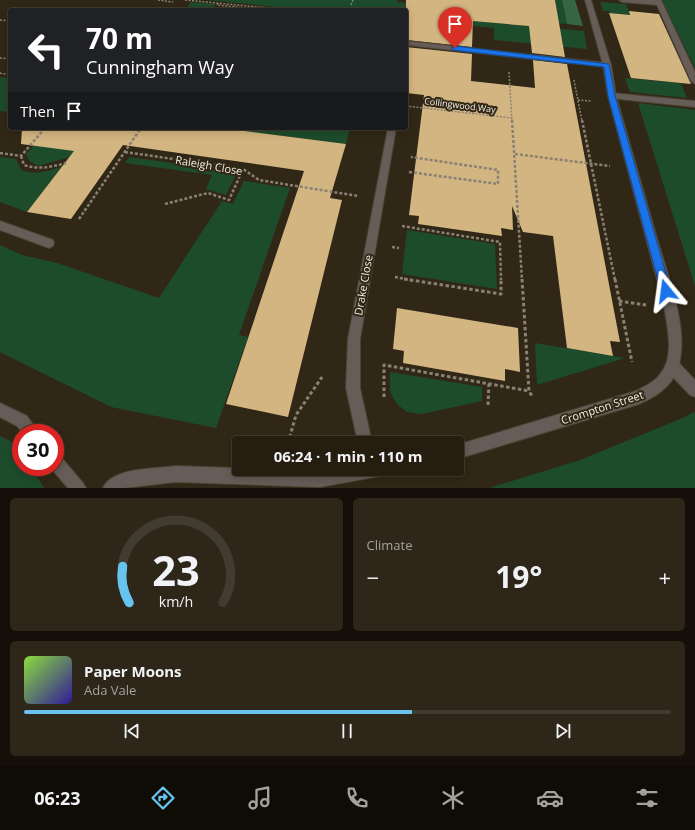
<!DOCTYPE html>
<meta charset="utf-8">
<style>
body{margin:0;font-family:"Open Sans",sans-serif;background:#2d2619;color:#f1f3f6;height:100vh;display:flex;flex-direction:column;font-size:15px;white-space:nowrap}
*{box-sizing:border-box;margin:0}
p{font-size:13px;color:#a3a29f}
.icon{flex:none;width:22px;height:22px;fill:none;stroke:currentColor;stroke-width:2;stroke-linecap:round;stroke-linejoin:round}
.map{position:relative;height:488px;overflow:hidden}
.panel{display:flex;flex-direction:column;gap:10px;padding:10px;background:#141009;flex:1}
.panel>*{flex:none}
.top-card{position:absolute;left:8px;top:8px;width:400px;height:122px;border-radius:4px;box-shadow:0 2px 10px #0003,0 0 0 1px #423b30;background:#202124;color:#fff;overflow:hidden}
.speed{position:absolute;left:12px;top:424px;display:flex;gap:8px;font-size:20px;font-weight:700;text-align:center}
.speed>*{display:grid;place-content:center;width:52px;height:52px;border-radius:50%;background:#251d10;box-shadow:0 2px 10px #0003,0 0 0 1px #423b30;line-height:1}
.speed .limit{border:6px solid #d22;background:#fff;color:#111}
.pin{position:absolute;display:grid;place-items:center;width:34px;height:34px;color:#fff;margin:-41px -17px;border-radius:50% 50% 50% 0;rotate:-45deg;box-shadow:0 0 4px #0007}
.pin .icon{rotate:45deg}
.me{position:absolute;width:44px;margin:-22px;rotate:344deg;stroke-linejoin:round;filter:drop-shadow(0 0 3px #0008)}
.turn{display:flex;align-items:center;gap:14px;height:84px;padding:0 12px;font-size:18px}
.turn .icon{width:52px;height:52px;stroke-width:2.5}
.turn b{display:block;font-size:28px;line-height:34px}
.then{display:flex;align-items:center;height:38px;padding:0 12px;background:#0003;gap:8px;font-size:15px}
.big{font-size:30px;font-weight:700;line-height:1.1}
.panel .card{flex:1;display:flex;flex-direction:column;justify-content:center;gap:6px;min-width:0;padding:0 14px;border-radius:6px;background:#2d2619}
.panel .dial{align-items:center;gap:0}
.dial svg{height:104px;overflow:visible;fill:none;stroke:#423b30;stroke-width:7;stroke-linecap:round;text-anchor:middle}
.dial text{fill:#f1f3f6;stroke:none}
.song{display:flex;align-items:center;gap:12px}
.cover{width:48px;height:48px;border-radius:6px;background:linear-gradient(135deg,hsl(90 70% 55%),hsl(250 70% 35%))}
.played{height:4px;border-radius:2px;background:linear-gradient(90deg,#67c4f0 60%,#423b30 60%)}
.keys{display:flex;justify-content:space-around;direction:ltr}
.heat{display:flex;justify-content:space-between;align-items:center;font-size:22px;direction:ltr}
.panel .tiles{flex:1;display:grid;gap:10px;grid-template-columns:1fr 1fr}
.card:last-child{grid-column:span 2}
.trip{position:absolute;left:232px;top:436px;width:232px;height:40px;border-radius:4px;background:#251d10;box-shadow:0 2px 10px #0003,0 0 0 1px #423b30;font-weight:700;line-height:40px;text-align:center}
.menu{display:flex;height:64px;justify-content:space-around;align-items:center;background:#0f0c06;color:#a3a29f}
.menu .icon{width:28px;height:28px}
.menu .current{color:#67c4f0}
.menu b{font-size:18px;color:#f1f3f6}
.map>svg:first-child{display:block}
.green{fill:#1d4c2c}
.forest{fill:#356543}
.building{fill:#d3b581}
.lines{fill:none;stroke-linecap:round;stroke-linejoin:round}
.service-casing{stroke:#4c4333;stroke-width:2}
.minor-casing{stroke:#4c4333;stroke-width:2}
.path-far2{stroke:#898173;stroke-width:1.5;stroke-dasharray:2 1.5;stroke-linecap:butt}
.path-far1{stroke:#898173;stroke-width:2.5;stroke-dasharray:3 2;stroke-linecap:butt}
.path{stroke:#898173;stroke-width:3;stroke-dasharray:3.5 2.5;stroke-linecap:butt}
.service{fill:#665c58;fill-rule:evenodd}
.minor{fill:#665c58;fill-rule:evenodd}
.route{fill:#1a73e8;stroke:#114b97}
.labels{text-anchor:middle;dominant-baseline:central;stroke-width:4;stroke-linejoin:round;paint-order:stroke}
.far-street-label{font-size:9px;fill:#f4eee3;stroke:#312716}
.street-label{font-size:11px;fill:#f4eee3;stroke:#312716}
</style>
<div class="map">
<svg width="695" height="488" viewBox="0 0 695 488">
<rect width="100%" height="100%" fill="#312716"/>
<g class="green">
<path d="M206,0h191v2l13,1 37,-3h60l50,11 -2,-11h7l5,24 -73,-7 -1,6 37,3 2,16 31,4v-6h-4l-5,-12 30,3 3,18 -93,-9v-12l-88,-8v-10h-97z"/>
<path d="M662,0h33v68z"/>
<path d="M191,2l25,2 -4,6h-27z"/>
<path d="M600,2l26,2 4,11 -20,-2 -1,-2h-6z"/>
<path d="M0,77l10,1v34l-10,-1z"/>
<path d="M625,78l56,5 6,15 -57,-6z"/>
<path d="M638,103l57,7v176z"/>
<path d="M49,128h43l-22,29 -32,9 -9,-5 -3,-7z"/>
<path d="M222,128h128l-4,16z"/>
<path d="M0,157l16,2 5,11c16,5 26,2 41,-4l-35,46 -27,-10z"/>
<path d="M129,157l108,15 -11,23 -20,-6 6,-14 -87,-12z"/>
<path d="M244,181l46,7 -51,147 9,2 -32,91 -105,-21 -111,-55v-107l22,10 35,8 102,35 63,-97 11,3z"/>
<path d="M407,230l88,14 2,45 -95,-15z"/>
<path d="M535,343l90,15 -88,27z"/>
<path d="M390,372l92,15v14l-60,13 -15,-2 -10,-8 -7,-12z"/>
<path d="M693,412l2,1v75h-206l91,-28 105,-43z"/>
<path d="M0,436c20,10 21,8 21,31h10l13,21h-44z"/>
</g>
<path class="forest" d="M562,0h13l8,26 -16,-2z"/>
<g class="building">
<path d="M406,0h149l10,57 -33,-4 -3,-27 -56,-5 -1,26 -66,-7z"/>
<path d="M629,11l30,3 32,70 -60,-6 -22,-65 21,2z"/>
<path d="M406,47l66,7 -1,27 64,7 -2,-28 34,4 53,278 -10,-1 3,15 -46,-8 -14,-112 -30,-4 -11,-26 1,24 -12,-2 1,8 -84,-12 1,-8 -10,-1 15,-120 -18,-2z"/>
<path d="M22,128h200l124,16 -16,54 12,2 -54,217 -62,-13 78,-233 -181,-26 -52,74 -44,-7 47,-61 -53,-7z"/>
<path d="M397,308l121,20 2,44 -15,-3v12l-102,-18 1,-12 -11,-2z"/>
</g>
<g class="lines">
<g class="service-casing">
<g id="service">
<path d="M619,0h42l34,72v12l-4,-3 -34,-76 -35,-3z"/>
<path d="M406,41l201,22 4,2 -4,2 -201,-22z"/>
<path d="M612,93l83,8v6l-86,-9 -1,-2z"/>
<path d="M673,360l5,2 17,18v17l-5,-2 -22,-23 -2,-5 2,-5z"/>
</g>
</g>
<g class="minor-casing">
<g id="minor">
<path d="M585,0h6l20,65 5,31c14,49 28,97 42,146 10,34 29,82 22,118 -4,23 -20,35 -41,44l-182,55v-14l179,-54c9,-5 19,-9 25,-18 14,-18 6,-47 3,-67l-56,-210 -5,-31z"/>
<path d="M388,128h8l-36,211v49l12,55h-14l-12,-55 2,-49z"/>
<path d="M0,221l53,19 1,3 -1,3 -4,2 -49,-18z"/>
<path d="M0,403l27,13 12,17h-16l-6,-7 -17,-9z"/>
<path d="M55,454l5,2 23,27 3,5h-18l-18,-21h5z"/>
<path d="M176,466l144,5 15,-2h52l-2,5 -5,2 -60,11 -144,-5 -52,6h-21c9,-21 53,-19 73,-22z"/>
</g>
</g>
<g class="path-far2">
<path d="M158,0l15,2"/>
<path d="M185,0l104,10"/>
<path d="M218,3l-1,2 29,3"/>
<path d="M351,5l2,-5"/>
<path d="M0,20l10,1"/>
<path d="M0,58l10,1"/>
<path d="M509,72l3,49"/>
<path d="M0,73l10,2"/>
<path d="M574,80l8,41"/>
<path d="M578,100l14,1"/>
<path d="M406,106l106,12"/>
</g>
<g class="path-far1">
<path d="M512,120l10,160"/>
<path d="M582,120l33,160"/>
<path d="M125,152l118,17 16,11 99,16"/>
<path d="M0,153l21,3 24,-28"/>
<path d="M515,154l95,12"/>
<path d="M21,156l3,9c15,5 27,2 42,-2"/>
<path d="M409,172l89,12v-14l-87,-13"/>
<path d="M165,204l43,-11 21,7 14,-31"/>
<path d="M79,219l62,-91"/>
<path d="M402,226l98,16 1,38"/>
<path d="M392,247l7,1"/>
<path d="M395,277l16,3"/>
</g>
<g class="path">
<path d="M404,279l97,15v-15"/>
<path d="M522,279l7,112 3,5"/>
<path d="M615,279l17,83"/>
<path d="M619,301l27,4"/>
<path d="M384,397v-32l145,26"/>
<path d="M488,405l1,-22"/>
<path d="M288,443l8,-28 26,-38"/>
</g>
<use href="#service" class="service"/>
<use href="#minor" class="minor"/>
</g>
<path class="route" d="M455,46l154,18 6,32 56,195 -2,3h-7l-1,-3 -53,-195 -4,-29 -152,-17v-2z"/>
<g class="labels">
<g class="far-street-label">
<text transform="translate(460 105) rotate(7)">Collingwood Way</text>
</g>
<g class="street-label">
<text transform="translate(209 165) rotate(10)">Raleigh Close</text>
<text transform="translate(363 285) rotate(-80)">Drake Close</text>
<text transform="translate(602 407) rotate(-18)">Crompton Street</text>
</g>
</g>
</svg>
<div class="speed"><div class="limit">30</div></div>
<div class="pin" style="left:455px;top:48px;background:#d93025"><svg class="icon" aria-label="arrive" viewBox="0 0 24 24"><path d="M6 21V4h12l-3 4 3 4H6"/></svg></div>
<svg class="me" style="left:666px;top:291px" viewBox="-20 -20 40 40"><path d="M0-17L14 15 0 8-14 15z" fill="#1a73e8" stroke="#fff" stroke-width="4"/></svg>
<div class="trip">06:24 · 1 min · 110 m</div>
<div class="top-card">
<div class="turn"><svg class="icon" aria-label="left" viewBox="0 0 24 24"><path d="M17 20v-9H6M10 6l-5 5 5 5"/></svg><div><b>70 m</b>Cunningham Way</div></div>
<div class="then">Then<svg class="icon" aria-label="arrive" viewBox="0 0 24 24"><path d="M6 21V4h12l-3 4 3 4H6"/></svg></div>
</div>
</div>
<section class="panel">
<div class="tiles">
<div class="card dial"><svg viewBox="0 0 100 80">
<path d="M14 69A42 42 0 1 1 86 69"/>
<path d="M14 69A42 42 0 0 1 9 41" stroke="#67c4f0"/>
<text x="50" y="56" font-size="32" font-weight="700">23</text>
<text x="50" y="72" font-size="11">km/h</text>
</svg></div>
<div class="card"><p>Climate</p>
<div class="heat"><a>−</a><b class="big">19°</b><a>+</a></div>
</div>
<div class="card">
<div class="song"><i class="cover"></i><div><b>Paper Moons</b><p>Ada Vale</p></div></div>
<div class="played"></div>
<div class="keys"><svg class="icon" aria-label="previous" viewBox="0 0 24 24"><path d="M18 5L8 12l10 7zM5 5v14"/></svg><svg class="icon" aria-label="pause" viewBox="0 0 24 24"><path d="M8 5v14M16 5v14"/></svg><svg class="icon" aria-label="next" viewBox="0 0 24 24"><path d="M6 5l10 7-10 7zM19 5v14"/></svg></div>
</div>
</div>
</section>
<nav class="menu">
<b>06:23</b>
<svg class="icon current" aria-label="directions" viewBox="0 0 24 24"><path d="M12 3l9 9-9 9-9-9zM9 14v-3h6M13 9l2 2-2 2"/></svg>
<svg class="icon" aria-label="music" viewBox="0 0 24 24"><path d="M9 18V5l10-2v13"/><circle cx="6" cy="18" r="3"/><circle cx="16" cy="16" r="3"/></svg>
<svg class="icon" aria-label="phone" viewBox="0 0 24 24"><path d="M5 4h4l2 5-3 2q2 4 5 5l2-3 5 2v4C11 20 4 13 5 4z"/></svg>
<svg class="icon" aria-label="climate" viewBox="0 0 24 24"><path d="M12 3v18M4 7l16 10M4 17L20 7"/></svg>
<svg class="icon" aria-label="car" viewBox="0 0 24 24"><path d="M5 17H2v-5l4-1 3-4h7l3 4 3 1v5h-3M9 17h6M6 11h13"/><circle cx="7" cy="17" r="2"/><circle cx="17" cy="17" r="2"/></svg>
<svg class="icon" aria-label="filters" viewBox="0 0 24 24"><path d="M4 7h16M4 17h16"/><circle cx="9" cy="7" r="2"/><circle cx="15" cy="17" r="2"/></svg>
</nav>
